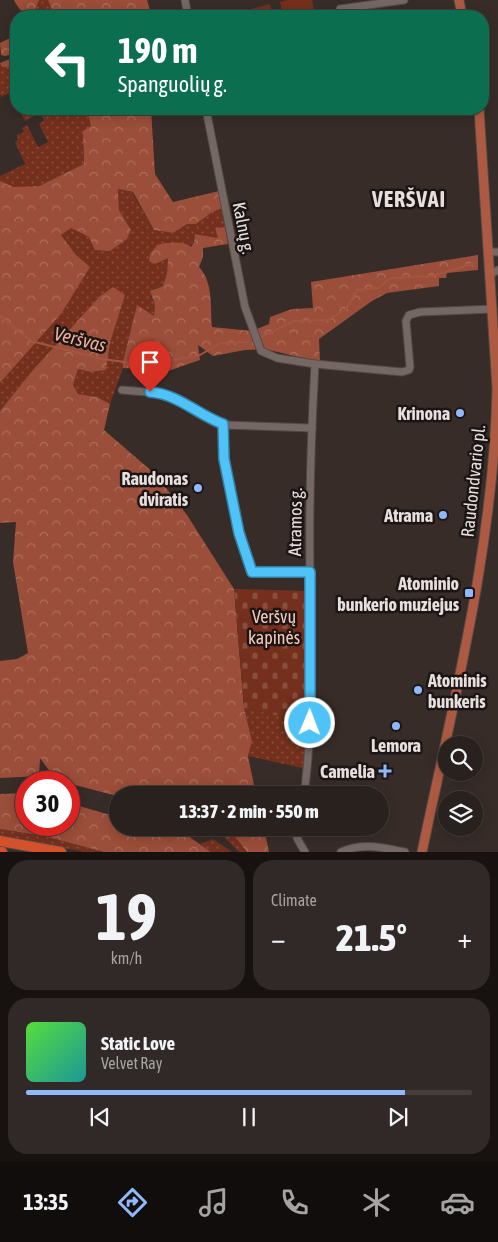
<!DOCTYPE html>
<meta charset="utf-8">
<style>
body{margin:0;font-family:"Asap Condensed",sans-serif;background:#312927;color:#f1f3f6;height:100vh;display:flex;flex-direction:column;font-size:19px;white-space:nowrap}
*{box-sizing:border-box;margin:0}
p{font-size:16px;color:#a5a3a4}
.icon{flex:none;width:28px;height:28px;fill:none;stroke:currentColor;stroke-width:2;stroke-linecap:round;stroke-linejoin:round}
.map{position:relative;height:852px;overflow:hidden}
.details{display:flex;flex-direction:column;gap:8px;padding:8px;background:#171210;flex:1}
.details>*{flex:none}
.top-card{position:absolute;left:10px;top:10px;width:479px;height:105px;border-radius:20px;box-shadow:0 2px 12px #0003,0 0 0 1px #453e3c;background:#0b6e4f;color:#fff;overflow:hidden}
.tools{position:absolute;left:438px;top:736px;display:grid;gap:10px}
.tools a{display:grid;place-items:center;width:45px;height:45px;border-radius:50%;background:#29211e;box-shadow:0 2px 12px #0003,0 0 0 1px #453e3c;font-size:25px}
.speed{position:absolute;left:15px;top:771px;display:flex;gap:10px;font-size:25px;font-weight:700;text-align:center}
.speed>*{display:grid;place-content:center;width:65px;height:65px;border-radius:50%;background:#29211e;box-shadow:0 2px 12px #0003,0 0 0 1px #453e3c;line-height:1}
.speed .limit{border:8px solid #d22;background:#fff;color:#111}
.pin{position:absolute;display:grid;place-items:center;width:42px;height:42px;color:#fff;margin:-51px -21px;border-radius:50% 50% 50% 0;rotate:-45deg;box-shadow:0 0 5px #0007}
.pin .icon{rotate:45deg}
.me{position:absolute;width:55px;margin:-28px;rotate:1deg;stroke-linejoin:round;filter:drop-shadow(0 0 4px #0008)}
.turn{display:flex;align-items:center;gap:18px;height:105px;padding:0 25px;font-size:22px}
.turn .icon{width:65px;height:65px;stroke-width:2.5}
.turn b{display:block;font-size:35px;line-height:42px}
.big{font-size:38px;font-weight:800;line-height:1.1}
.details .widget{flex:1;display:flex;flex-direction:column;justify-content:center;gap:8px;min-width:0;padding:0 18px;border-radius:20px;background:#312927}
.details .dial{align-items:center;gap:0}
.dial b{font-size:65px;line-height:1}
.song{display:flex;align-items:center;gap:15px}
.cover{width:60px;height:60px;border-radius:8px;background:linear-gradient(135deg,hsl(110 70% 55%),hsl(180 70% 35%))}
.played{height:5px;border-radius:2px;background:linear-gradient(90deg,#90b8fd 85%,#453e3c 85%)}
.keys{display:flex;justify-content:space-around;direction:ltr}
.heat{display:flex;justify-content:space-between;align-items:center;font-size:28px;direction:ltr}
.details .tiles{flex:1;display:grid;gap:8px;grid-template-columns:1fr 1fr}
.widget:last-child{grid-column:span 2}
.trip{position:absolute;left:109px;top:786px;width:280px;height:50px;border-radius:25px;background:#29211e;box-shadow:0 2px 12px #0003,0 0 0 1px #453e3c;font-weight:800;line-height:50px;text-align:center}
.tabs{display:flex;height:80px;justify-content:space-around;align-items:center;background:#100d0c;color:#a5a3a4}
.tabs .icon{width:35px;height:35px}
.tabs .active{color:#90b8fd}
.tabs b{font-size:22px;color:#f1f3f6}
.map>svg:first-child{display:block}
.grass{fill:url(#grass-dots)}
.forest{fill:url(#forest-crowns)}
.cemetery{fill:url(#cemetery-stones)}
.park{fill:#75301d}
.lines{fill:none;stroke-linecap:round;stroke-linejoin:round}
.stream{stroke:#a35540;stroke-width:2}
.minor-casing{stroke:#524946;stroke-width:9}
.major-casing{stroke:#524946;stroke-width:11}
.highway-casing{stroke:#524946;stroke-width:12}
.minor{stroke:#756763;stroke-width:7}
.major{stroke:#ae5a42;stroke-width:9}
.highway{stroke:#d4512c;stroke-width:10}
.route-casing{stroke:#337fa1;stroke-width:12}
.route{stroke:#4fc3f7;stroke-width:9}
.poi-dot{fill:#90b8fd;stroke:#1b1514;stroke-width:2}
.labels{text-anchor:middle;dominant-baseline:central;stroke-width:5;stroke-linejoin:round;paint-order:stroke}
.street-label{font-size:18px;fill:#e7dfdd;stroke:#1b1514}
.poi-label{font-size:18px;font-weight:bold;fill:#e7dfdd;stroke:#1b1514;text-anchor:end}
.park-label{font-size:18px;fill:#f6c8bb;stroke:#1b1514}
.water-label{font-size:19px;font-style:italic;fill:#f1ae9c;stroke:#1b1514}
.district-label{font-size:22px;font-weight:bold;letter-spacing:1px;fill:#e7dfdd;stroke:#1b1514}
</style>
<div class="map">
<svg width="498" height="852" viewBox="0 0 498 852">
<defs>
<pattern id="grass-dots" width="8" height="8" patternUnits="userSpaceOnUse" patternTransform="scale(1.25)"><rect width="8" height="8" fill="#75301d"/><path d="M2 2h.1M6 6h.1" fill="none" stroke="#894e3d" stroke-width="1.8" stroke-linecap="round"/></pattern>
<pattern id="forest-crowns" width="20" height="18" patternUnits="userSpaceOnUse" patternTransform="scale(1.25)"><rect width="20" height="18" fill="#9b4e39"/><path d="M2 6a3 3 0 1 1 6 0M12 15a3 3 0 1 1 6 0" fill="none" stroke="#ae6f5f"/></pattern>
<pattern id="cemetery-stones" width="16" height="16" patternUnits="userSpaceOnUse" patternTransform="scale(1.25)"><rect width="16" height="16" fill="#75301d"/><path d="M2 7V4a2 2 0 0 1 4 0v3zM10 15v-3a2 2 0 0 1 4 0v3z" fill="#894e3d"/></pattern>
</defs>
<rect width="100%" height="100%" fill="#372c28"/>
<g class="grass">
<path d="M39,0h9l6,16h-29l-6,-6 7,4h7z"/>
<path d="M0,63l2,4h6l7,7 1,-1v31l-4,-12 -11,5 -1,-3z"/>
<path d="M19,109h68l4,17 -8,22 1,16 -45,22 -25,1 -14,-6v-5l25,-12 -10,-22 3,-2 -1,-5 7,-3 -2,-4 5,-3 11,22 10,-5 -9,-18 5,-3 -4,-8 -15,8z"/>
<path d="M118,189l14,3 22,38 19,3 14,-9h9l15,-11 11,-5 3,19 -9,1 2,10 -23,-4c-2,17 -12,17 -27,23l-1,16 -4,13 -8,2 -4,8 4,9 -1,12 -17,-11 -14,54v8l-13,36 -13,-7 -19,-3 -5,-9 5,-17 13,4 15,-2 4,-27 15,-48 -26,2 -67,74 -32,40v-28l61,-69 15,-59 -15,-20 10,-7 18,9 21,14 17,-12 4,-9 -12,-20z"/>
<path d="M244,708l66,15 -3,46 -59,-13 4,-15z"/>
<path d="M215,828h13l19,24h-8z"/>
<path d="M0,829l44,7 60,16h-19l-85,-16z"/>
<path d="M213,839l19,13h-21l-11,-8z"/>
</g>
<g class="forest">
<path d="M14,0h25l-6,14c-11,-1 -14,-4 -19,-14z"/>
<path d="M48,0h99l5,16h-98z"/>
<path d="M12,37l4,4v12l-11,3 -4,-1 -1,-12z"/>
<path d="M10,59l2,3 4,-1v12l-1,1 -7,-7h-6l-2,-4z"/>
<path d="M87,109h64l4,65 18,28 46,-11 3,17 -11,5 -15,11h-9l-14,9 -19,-3 -21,-38 -15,-3 1,21 12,20 -4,9 -17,12 -15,-1 -6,-13 -18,-9 -10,7 15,20 14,12 -29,47 -61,69v-202l14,6 25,-1 45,-22 -1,-33 8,-5z"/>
<path d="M225,227l3,17 -25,4v9l-4,10c15,16 11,41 13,60l40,4 17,-7 1,-7 22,-8 21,-1 -2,-26 167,-27v15l-31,3 -1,5h-7v8l-52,7 -15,8 -53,38 1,23 -55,-13 -20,1 -32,6 -15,-11 2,15 -32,11 -45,-3v-7l14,-56 17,11 1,-11 -5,-14 13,-5 4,-13 1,-15 -13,6 -6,-3 1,-7 7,-9c11,-2 25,-5 34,2l3,-5 1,-8 23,4 -3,-10z"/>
<path d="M113,287l12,8 -15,48 -4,27 -15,2 -13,-3 -5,16 5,9 19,3 13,7 -6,26 51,44 32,41 47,74 10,119 8,33 -4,15 8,39 -139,1 -61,-16 -16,-22 -1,18 -39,2v-117l17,-2 11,-6 -15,-91 3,-40 -16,1v-112l32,-40 67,-74z"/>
<path d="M26,793v32h43v-22l48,14 1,11h47l16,3 30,21h-107l-60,-16 -44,-7v-35z"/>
<path d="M228,828h36l5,24h-22z"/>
</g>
<path class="cemetery" d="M234,589l76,2v132l-66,-15z"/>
<g class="park">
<path d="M288,0h24l2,10 -31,6 -3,-14z"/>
<path d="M270,4l3,12h-24l-2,-6z"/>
</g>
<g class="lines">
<g class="stream">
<path d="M0,316l31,25 71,18 46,6 52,-10 20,-12 28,-1"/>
<path d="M259,338l35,-17 34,-1 18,-11 11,-19 21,-2 13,-10 42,-2 42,-13"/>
</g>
<g class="minor-casing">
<g id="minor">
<path d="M185,0l3,16"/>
<path d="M340,9l64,-9"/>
<path d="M206,109l39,198 16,44 16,7 38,6 87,8 7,-2 1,-3 -4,-46 3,-6 11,-3 73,-3"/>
<path d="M489,252h9"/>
<path d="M491,274l7,-4"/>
<path d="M122,390c18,2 38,1 54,8 17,8 30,20 47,27 1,11 0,23 2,35 2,17 19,107 30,113l54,-1"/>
<path d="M223,425l89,3"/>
<path d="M304,795c10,-73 6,-147 6,-221 -1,-70 1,-140 5,-210"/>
<path d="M299,828l-2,10 8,14"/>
<path d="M341,852c22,-10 42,-4 64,0"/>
</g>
</g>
<g class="major-casing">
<g id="major">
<path d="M459,0l3,16"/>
<path d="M422,852c32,-153 72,-307 75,-464l-18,-279"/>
</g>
</g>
<g class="highway-casing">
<g id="highway">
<path d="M0,841l61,11"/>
<path d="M0,852h2"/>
</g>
</g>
<use href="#minor" class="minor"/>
<use href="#major" class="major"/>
<use href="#highway" class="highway"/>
</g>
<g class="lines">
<g class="route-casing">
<path id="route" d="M150,392c28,2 48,23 73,32l1,35 15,74 13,39h58v151"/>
</g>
<use href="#route" class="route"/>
</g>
<g class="poi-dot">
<circle cx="460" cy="413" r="5"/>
<circle cx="198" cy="488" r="5"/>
<circle cx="443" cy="515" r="5"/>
<rect x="464" y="588" width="10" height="10" rx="2.5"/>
<circle cx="418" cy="690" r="5"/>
<circle cx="396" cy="726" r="5"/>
<path d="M382.5 763.5h5v5h5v5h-5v5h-5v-5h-5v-5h5z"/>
</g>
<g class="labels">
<g class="street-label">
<text transform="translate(244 228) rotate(79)">Kalnų g.</text>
<text transform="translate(473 481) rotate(-84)">Raudondvario pl.</text>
<text transform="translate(295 522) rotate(-89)">Atramos g.</text>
</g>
<g class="poi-label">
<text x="450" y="413">Krinona</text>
<text x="188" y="478">Raudonas<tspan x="188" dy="21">dviratis</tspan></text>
<text x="433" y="515">Atrama</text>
<text x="459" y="583">Atominio<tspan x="459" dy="21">bunkerio muziejus</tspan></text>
<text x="428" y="680" text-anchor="start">Atominis<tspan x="428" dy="21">bunkeris</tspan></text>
<text x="396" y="745" text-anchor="middle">Lemora</text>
<text x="375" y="771">Camelia</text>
</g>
<g class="park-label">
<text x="274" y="616">Veršvų<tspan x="274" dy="21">kapinės</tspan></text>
</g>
<g class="water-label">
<text transform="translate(80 339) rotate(14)">Veršvas</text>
</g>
<g class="district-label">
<text x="409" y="199">VERŠVAI</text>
</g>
</g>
</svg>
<div class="tools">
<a><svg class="icon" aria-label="search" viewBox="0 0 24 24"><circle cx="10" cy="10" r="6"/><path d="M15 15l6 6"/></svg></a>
<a><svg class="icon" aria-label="layers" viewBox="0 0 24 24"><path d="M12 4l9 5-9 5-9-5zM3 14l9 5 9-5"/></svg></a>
</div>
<div class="speed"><div class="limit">30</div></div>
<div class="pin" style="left:150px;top:392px;background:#d93025"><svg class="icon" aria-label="arrive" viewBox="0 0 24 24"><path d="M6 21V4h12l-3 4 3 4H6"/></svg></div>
<svg class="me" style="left:310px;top:723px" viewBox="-20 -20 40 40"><circle r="17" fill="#4fc3f7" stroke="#fff" stroke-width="3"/><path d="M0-11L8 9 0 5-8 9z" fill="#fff"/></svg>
<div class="trip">13:37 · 2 min · 550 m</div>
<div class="top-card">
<div class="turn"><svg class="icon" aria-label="left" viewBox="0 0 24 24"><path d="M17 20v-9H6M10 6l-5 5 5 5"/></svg><div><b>190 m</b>Spanguolių g.</div></div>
</div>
</div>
<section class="details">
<div class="tiles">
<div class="widget dial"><b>19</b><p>km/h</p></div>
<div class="widget"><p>Climate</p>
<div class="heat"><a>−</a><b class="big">21.5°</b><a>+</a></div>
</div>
<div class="widget">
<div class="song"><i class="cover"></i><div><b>Static Love</b><p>Velvet Ray</p></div></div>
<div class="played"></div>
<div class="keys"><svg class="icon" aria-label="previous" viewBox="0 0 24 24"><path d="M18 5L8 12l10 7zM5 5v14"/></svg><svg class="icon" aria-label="pause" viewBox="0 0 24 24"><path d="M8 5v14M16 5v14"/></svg><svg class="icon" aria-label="next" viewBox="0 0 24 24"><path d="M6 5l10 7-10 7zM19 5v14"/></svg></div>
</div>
</div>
</section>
<nav class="tabs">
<b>13:35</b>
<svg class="icon active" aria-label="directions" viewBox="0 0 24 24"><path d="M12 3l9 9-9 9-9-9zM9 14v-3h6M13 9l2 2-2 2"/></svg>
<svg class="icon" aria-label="music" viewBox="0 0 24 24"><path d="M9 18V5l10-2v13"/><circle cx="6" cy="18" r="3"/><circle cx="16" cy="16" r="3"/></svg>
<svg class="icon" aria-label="phone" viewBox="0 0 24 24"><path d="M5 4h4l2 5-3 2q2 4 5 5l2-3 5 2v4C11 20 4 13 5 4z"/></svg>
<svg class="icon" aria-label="climate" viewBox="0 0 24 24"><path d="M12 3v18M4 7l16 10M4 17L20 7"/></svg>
<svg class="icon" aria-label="car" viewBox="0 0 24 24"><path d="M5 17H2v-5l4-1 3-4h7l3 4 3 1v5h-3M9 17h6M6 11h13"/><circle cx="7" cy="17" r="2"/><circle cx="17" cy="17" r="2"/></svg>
</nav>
